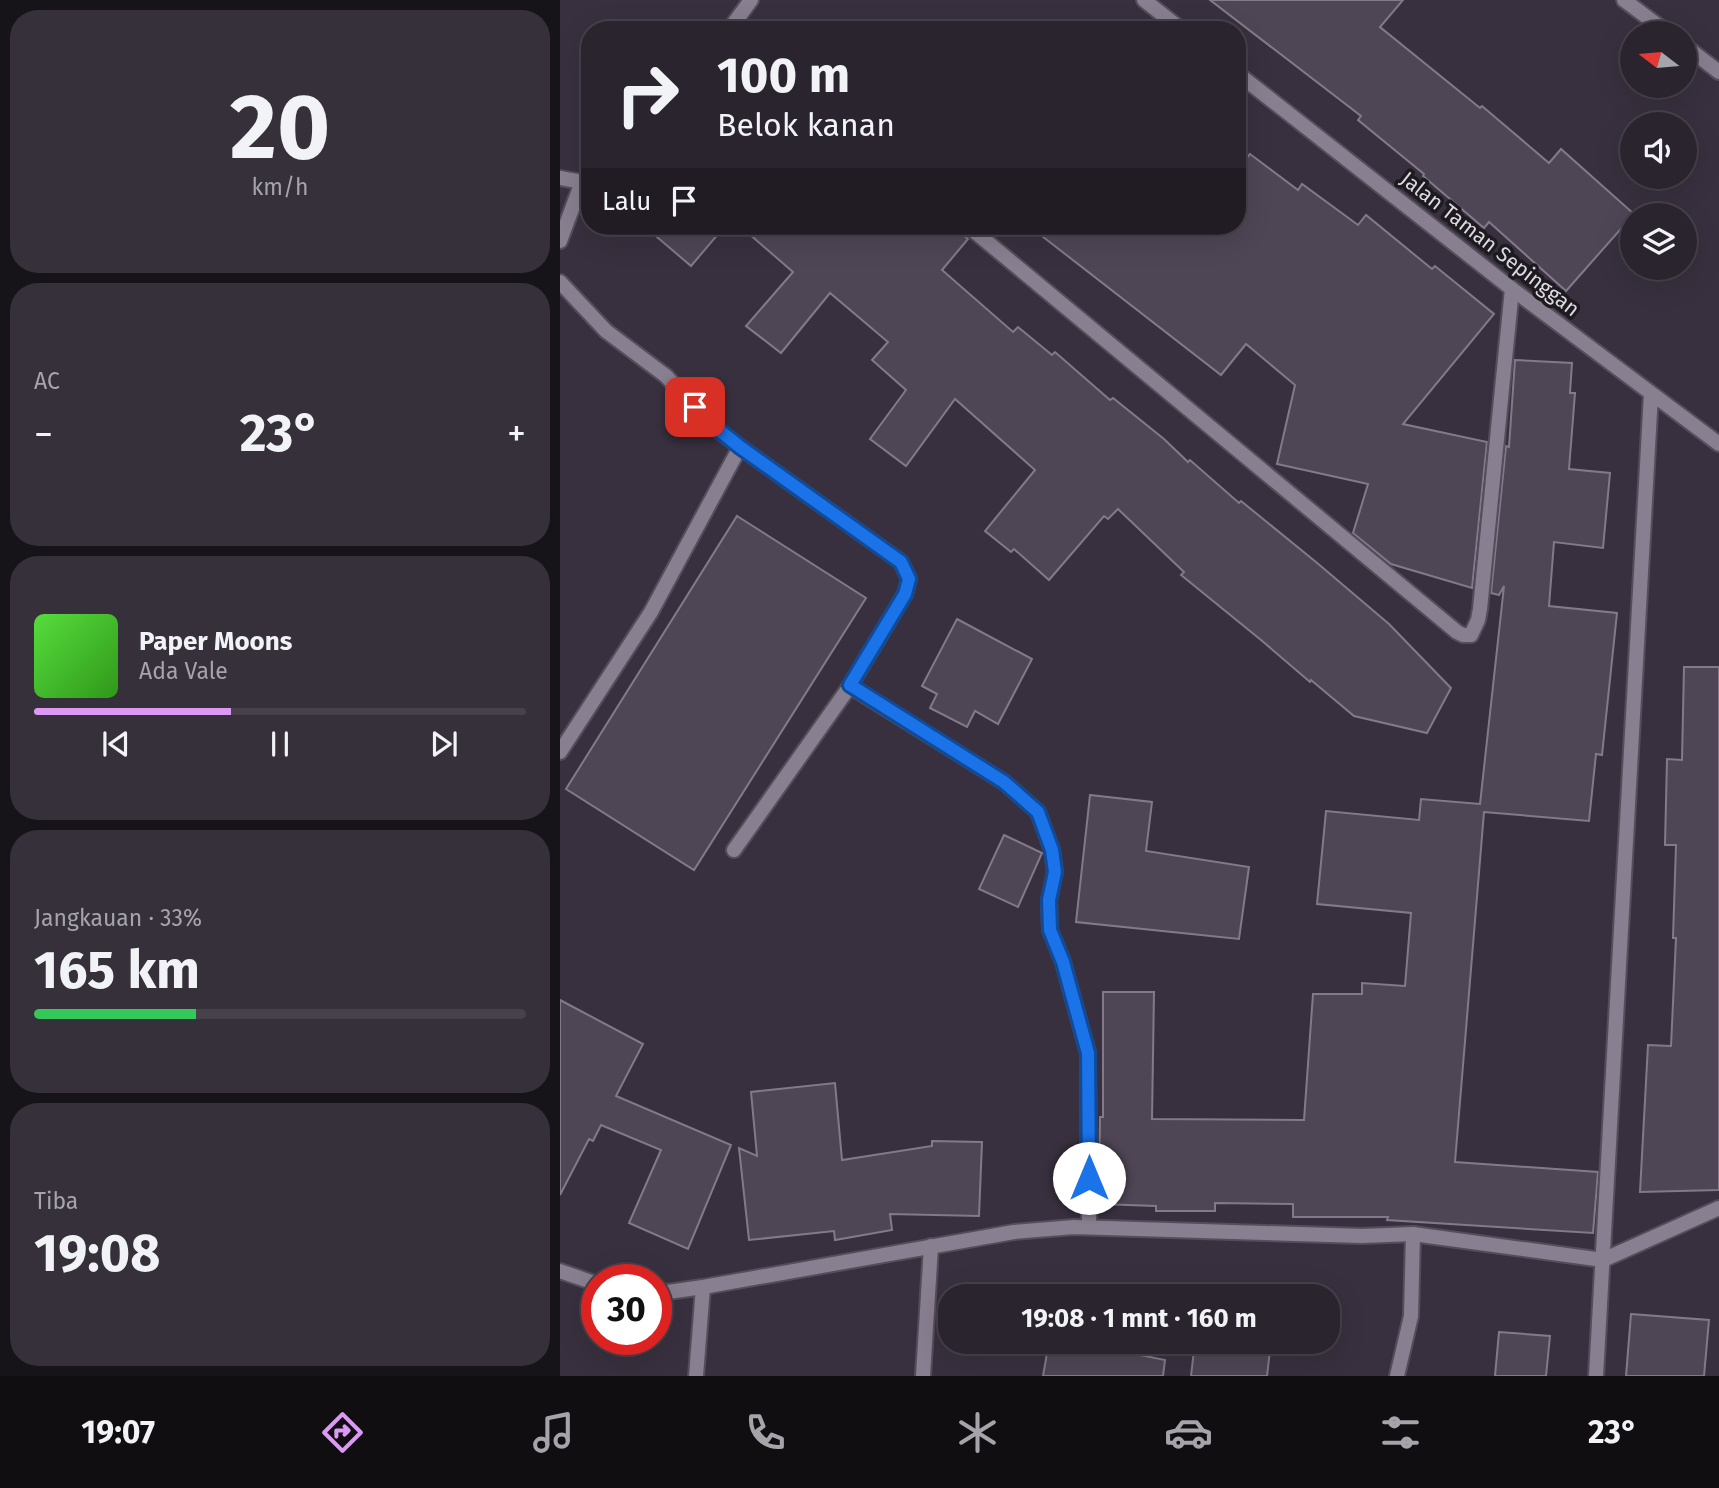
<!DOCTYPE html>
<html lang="id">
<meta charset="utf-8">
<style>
body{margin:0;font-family:"Fira Sans",sans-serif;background:#36303a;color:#f1f3f6;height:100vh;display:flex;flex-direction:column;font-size:26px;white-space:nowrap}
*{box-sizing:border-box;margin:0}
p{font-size:23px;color:#a5a4aa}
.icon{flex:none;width:38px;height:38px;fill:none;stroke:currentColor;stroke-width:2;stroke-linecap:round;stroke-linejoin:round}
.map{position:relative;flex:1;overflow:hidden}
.side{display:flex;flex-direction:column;gap:10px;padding:10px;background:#171419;width:560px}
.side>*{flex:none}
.hud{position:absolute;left:21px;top:21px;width:665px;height:214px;border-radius:28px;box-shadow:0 7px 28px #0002,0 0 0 2px #46414a;background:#2a242e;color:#f1f3f6;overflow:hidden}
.needle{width:46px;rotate:286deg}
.buttons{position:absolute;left:1060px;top:21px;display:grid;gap:14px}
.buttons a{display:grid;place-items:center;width:77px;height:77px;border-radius:50%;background:#2a242e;box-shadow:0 7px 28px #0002,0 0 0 2px #46414a;font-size:35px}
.speed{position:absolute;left:21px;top:1264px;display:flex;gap:14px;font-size:35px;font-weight:700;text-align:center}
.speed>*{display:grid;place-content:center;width:91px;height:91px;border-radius:50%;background:#2a242e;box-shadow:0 7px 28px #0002,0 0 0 2px #46414a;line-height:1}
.speed .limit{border:10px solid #d22;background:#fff;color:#111}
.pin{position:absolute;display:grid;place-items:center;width:60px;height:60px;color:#fff;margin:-30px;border-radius:14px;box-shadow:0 4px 10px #0006}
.me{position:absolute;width:77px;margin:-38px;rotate:0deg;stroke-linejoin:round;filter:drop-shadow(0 0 5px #0008)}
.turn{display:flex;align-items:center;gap:24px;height:147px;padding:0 21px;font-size:32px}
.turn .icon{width:91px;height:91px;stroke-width:2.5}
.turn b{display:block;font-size:49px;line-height:60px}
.then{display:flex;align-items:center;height:66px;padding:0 21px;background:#0003;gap:14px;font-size:26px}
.big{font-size:52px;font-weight:700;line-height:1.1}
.side .card{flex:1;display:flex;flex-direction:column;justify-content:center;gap:10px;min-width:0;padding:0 24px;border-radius:28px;background:#36303a}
.side .dial{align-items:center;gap:0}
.dial b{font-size:91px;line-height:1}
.song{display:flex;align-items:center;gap:21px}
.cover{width:84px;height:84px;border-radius:10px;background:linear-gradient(135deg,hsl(110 70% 55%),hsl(110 70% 35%))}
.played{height:7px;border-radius:4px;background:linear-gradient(90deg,#dc99f4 40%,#46414a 40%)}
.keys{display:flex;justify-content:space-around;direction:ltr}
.heat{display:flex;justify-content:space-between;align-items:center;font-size:38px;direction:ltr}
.charge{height:10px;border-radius:5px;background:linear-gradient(90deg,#34c759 33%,#46414a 0)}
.trip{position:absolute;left:378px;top:1284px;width:402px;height:70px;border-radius:28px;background:#2a242e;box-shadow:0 7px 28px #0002,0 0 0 2px #46414a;font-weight:700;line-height:70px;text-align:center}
.tab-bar{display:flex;height:112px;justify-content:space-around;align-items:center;background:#110e12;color:#a5a4aa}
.tab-bar .icon{width:49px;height:49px}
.tab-bar .on{color:#dc99f4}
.tab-bar b{font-size:32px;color:#f1f3f6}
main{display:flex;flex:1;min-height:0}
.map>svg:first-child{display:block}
.building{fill:#4f4655;stroke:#83798a;stroke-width:2}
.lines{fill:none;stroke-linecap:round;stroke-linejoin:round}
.service-casing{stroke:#544e5a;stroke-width:18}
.minor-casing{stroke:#544e5a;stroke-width:18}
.service{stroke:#887f90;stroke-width:14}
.minor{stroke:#887f90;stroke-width:14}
.route-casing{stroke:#114b97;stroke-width:18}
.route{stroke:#1a73e8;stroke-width:12}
.labels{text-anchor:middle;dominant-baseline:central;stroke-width:7;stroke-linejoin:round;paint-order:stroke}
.street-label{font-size:21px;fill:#ddd8e1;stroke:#1d1a20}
</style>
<main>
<section class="side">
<div class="card dial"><b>20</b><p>km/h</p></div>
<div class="card"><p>AC</p>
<div class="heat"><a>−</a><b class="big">23°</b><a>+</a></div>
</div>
<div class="card">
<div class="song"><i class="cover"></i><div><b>Paper Moons</b><p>Ada Vale</p></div></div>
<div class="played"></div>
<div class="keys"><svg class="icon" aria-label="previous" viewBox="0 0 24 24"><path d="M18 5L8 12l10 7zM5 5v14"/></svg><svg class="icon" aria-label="pause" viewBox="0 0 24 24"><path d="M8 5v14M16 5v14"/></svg><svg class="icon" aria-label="next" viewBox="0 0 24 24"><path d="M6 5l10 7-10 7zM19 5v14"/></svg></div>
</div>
<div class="card"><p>Jangkauan · 33%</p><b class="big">165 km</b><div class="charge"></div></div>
<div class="card"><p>Tiba</p><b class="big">19:08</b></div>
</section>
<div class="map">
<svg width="1159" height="1376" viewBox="0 0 1159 1376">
<rect width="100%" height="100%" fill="#38303e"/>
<g class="building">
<path d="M650,0h193l-23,27 100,81 2,-2 67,57 12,-14 73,65 -68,77 -77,-69 -5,6 -61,-52 1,-2 -66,-54 3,-4z"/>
<path d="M690,154l48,36 4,-6 56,41 8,-10 66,54 3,-3 59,48 -91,110 84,18 -15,146 -81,-24 -38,-31 15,-49 -91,-20 18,-79 -49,-41 -25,31 -192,-149h208v-55z"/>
<path d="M84,226h81l-34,40z"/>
<path d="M180,226h219l2,7 7,6 -26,31 71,62 5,-5 34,28 3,-3 55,48 3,-2 51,41 24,23 2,-2 49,43 2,-2 75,61 73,62 62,64 -24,45 -73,-17 -43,-36 -1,2 -49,-42 -80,-65 3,-3 -66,-63 -10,10 -4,-3 -55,64 -35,-31 -3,3 -26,-21 50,-61 -80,-71 -49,67 -36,-27 36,-49 -34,-30 16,-18 -58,-49 -49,60 -35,-27 47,-54z"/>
<path d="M955,360l57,3 -2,30h5l-6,76 41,4 -7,75 -49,-6 -5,64 68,7 -15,142 -6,-1 -7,67 -105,-9 -29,350 143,10 -5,61 -206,-13 1,-3h-95v-13l-78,-1v8h-59v-5l-57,-2 1,-87h3v-125h51l-2,127 152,1 9,-126h49v-11l43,3 6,-73 -94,-9 9,-93 93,9 2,-21 59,5 24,-218 -5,9 -8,-2 15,-147 3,1z"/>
<path d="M177,516l129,82 -172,272 -128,-81z"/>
<path d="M397,619l75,40 -34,65 -23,-13 -8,16 -37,-19 7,-14 -15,-8z"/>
<path d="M1124,667h35v523l-79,2 8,-147 23,1 5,-108h-3l3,-93h-11l2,-86 15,1z"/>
<path d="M530,795l62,7 -6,49 103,16 -10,72 -163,-17z"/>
<path d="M444,835l38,18 -24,54 -39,-18z"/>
<path d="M0,1000l83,44 -27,52 115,49 -43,104 -59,-26 32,-73 -60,-25 -8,16 -4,-2 -29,56z"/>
<path d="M275,1083l7,77 90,-14v-5l50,1 -3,74 -89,-2 2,16 -57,10 -1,-9 -85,9 -10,-92 18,8 -6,-64z"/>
<path d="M1071,1314l78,6 -5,56h-78z"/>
<path d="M939,1332l51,4 -4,40h-51z"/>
<path d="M489,1342h27l89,18 -2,16h-120z"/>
<path d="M635,1342h76l-4,34h-76z"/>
</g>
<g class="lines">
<g class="service-casing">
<path id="service" d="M136,1376l7,-89"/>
</g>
<g class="minor-casing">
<g id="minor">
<path d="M584,0l38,30"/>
<path d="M1064,0l44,33"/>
<path d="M169,30l22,-30"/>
<path d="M1125,46l34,26"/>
<path d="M677,73l275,216 207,155"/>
<path d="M0,178l22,4 7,-4"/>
<path d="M408,226l489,406 6,3h8l7,-15 2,-11 32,-320"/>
<path d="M0,241l22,-59"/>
<path d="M0,282l46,49 60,45 43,47 31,24 -89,165 -91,140"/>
<path d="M290,686l154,96 34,30 14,38 3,22 -6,28 1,30 13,32 25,91 1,174"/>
<path d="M174,850l116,-164 55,-92 4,-15 -8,-17 -161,-115"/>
<path d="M0,1271l37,13"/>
<path d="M96,1291l12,1 35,-5 311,-55 60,-5 288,9 51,-2 190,26 116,-52"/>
<path d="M363,1376l8,-130"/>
<path d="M837,1376l14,-60 2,-82"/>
<path d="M1036,1376l55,-982"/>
</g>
</g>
<use href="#service" class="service"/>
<use href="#minor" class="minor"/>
</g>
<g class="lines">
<g class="route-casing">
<path id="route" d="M135,407l14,15 31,25 161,115 8,17 -4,15 -55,91 154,97 34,30 14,38 3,22 -6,28 1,30 13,32 25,91 1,125"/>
</g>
<use href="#route" class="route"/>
</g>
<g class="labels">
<g class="street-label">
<text transform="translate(930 244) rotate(38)">Jalan Taman Sepinggan</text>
</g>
</g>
</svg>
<div class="buttons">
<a><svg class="needle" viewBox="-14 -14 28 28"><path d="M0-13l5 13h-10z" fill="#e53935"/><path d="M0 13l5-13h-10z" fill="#a5a4aa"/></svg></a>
<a><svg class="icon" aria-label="sound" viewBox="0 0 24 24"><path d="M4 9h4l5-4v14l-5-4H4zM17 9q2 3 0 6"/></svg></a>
<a><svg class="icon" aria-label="layers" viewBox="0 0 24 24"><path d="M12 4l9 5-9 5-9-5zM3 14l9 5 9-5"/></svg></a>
</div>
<div class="speed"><div class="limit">30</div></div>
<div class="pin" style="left:135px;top:407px;background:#d93025"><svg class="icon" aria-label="arrive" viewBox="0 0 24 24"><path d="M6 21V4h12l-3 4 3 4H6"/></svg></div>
<svg class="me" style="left:529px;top:1178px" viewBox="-20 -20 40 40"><circle r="19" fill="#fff"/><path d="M0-13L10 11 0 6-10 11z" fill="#1a73e8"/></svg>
<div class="trip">19:08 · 1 mnt · 160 m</div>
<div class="hud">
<div class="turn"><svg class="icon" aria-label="right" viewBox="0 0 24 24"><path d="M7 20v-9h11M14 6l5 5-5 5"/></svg><div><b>100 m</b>Belok kanan</div></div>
<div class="then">Lalu<svg class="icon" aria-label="arrive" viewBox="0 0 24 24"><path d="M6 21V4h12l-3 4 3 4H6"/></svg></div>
</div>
</div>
</main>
<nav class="tab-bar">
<b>19:07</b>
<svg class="icon on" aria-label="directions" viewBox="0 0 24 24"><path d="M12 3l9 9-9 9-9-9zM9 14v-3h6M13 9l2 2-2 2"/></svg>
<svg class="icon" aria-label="music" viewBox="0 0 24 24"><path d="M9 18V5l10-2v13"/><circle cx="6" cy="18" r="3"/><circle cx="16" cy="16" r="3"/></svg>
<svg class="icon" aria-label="phone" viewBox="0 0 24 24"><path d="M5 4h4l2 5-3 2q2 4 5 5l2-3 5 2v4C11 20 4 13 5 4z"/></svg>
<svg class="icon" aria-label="climate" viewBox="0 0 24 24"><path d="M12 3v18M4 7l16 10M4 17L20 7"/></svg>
<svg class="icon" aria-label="car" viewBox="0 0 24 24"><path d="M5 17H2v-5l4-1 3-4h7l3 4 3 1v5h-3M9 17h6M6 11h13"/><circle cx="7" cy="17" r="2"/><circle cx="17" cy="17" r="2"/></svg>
<svg class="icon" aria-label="filters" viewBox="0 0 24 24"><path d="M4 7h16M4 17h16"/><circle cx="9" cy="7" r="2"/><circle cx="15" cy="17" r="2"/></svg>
<b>23°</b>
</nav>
